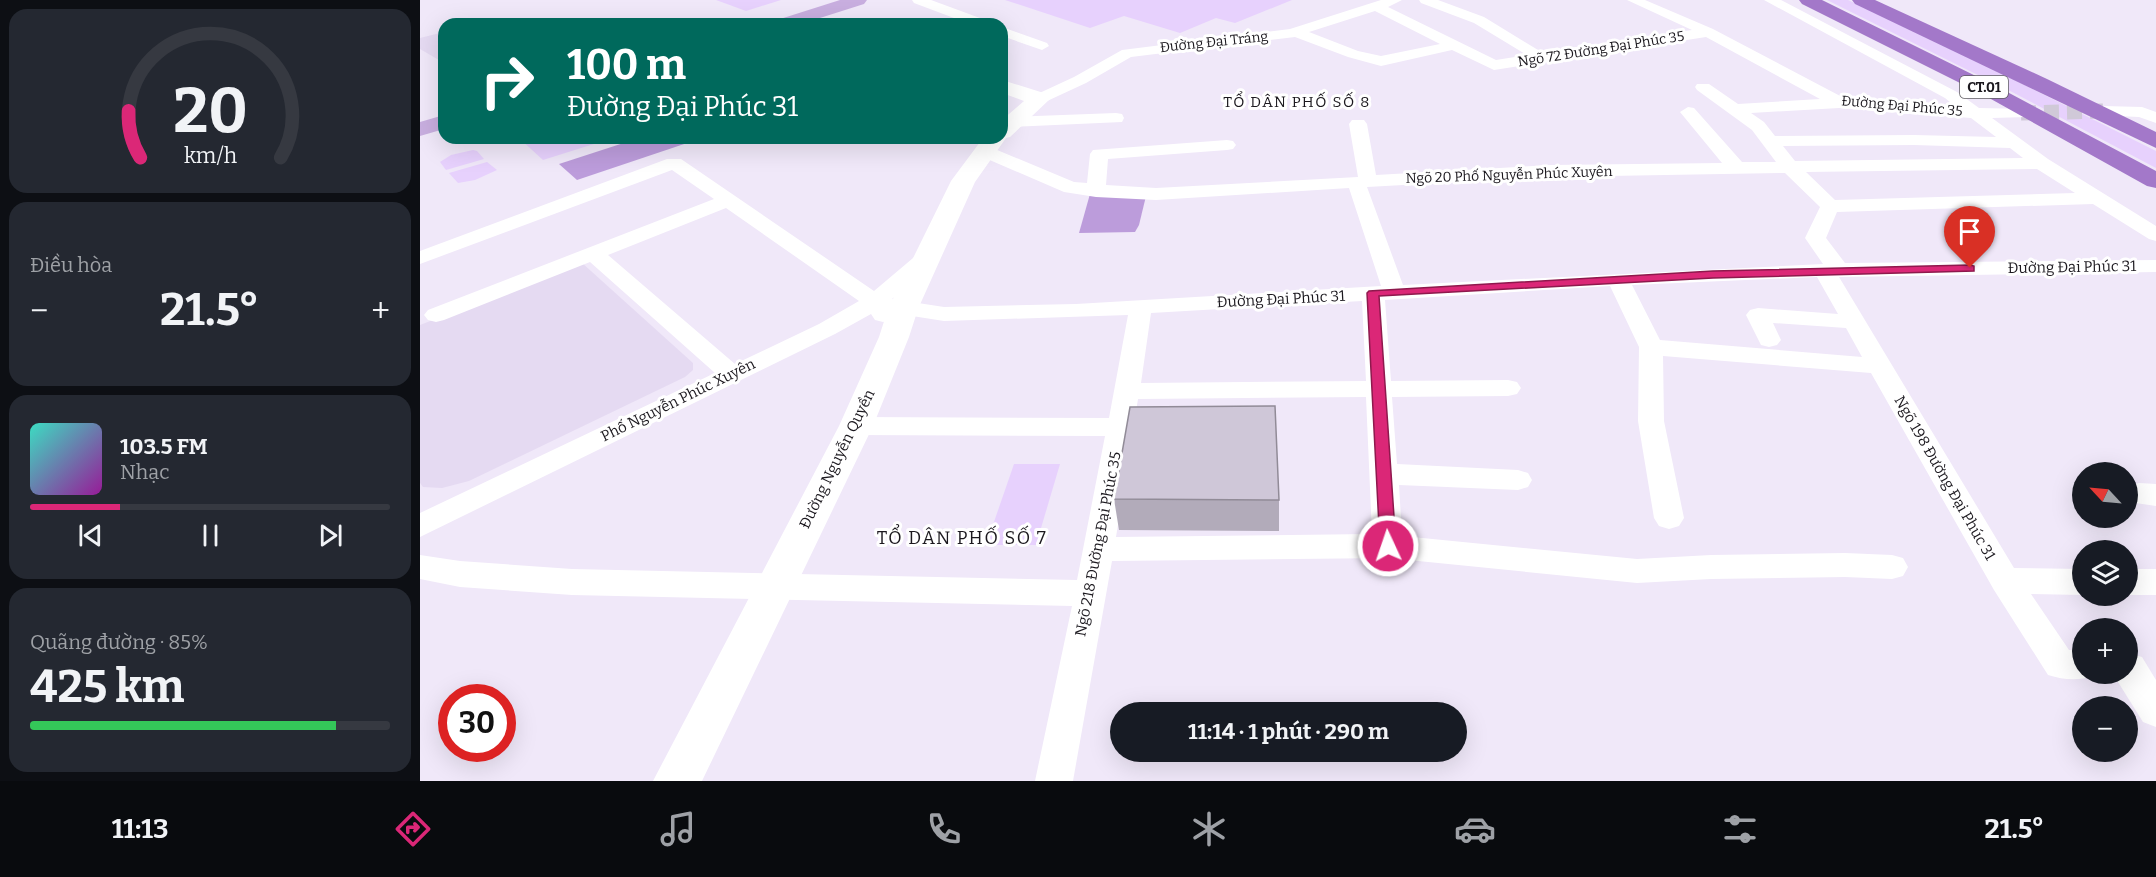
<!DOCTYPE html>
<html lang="vi">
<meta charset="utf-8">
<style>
body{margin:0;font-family:Bitter,serif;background:#242831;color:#f1f3f6;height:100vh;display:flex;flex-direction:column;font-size:22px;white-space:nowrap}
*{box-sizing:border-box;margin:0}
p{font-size:20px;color:#9ea1a6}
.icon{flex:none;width:33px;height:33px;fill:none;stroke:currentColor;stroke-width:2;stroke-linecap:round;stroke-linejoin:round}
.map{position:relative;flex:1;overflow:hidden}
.drawer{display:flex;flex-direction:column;gap:9px;padding:9px;background:#0d0f14;width:420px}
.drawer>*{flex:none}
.guide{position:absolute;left:18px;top:18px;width:570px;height:126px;border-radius:18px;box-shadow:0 6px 24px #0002;background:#00695c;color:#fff;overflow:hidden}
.needle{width:39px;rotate:296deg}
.tools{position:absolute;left:1652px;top:462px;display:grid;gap:12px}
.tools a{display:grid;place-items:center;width:66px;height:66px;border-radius:50%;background:#171b24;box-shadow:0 6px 24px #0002;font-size:30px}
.speed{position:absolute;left:18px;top:684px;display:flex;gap:12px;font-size:30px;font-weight:700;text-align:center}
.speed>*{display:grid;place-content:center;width:78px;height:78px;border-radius:50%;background:#171b24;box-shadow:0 6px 24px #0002;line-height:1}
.speed .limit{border:9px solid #d22;background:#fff;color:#111}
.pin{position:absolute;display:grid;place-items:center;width:51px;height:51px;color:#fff;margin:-62px -26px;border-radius:50% 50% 50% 0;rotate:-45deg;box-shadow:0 0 6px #0007}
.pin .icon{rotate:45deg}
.me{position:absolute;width:66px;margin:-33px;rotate:357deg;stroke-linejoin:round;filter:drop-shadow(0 0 4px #0008)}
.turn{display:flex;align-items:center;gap:21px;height:126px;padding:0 30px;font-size:27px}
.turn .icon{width:78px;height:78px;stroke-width:2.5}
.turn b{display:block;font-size:42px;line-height:51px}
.big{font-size:45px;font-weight:700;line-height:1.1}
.drawer .tile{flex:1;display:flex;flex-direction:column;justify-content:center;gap:9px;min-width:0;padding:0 21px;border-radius:18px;background:#242831}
.drawer .dial{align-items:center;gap:0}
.dial svg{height:156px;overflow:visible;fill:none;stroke:#363941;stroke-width:7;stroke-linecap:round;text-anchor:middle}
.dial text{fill:#f1f3f6;stroke:none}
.song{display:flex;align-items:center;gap:18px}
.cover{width:72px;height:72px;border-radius:9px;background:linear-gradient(135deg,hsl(170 70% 55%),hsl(300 70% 35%))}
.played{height:6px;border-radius:3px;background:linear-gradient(90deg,#db2777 25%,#363941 25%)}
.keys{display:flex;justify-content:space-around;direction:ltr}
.heat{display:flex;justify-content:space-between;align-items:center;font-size:33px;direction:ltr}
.charge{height:9px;border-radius:4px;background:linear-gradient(90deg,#34c759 85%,#363941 0)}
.trip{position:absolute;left:690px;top:702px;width:357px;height:60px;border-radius:30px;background:#171b24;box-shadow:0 6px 24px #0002;font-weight:700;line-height:60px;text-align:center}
.menu{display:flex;height:96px;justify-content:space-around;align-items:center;background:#090b0e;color:#9ea1a6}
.menu .icon{width:42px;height:42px}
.menu .current{color:#db2777}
.menu b{font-size:27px;color:#f1f3f6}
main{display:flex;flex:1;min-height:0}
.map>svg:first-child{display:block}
.built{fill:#e5daf2}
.green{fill:#e7d1fd}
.water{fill:#bc9cdb}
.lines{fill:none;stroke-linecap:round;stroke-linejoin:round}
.minor-tunnel{stroke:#d0c9d8;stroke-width:15;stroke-dasharray:15 8;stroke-linecap:butt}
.minor{fill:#fff;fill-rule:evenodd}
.tertiary{fill:#fff;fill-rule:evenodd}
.primary{fill:#c8aedf;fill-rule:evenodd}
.motorway{fill:#a378c9;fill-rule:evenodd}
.wall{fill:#b2abba}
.building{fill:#cfc7d8;stroke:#918b97;stroke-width:1.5}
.route{fill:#db2777;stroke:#8e194d;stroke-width:1.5}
.labels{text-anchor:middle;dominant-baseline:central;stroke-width:6;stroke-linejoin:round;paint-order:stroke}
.far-street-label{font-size:14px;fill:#1b181e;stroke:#fff}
.shield{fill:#fff;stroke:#5f5d62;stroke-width:1.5}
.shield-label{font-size:14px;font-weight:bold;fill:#1b181e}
.far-quarter-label{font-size:15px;letter-spacing:1.5px;fill:#1b181e;stroke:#fff}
.street-label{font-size:15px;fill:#1b181e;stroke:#fff}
.quarter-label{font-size:18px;letter-spacing:1.5px;fill:#1b181e;stroke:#fff}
</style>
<main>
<section class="drawer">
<div class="tile dial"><svg viewBox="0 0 100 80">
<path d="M14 69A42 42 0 1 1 86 69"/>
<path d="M14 69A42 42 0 0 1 8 45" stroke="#db2777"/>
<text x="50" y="56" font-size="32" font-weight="700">20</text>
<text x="50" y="72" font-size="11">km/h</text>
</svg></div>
<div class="tile"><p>Điều hòa</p>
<div class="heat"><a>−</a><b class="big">21.5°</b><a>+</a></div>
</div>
<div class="tile">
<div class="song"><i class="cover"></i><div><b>103.5 FM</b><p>Nhạc</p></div></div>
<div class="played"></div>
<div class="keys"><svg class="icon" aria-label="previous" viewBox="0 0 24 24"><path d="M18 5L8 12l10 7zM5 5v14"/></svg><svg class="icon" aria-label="pause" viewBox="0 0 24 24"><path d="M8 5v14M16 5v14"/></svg><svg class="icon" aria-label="next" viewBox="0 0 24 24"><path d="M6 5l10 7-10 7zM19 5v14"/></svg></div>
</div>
<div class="tile"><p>Quãng đường · 85%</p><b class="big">425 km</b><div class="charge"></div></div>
</section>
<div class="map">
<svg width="1736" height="781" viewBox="0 0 1736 781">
<rect width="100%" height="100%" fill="#f0e8f9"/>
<g class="built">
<path d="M24,32v31l-24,-14v-11z"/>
<path d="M161,262l112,101v7l-8,7 -216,104 -27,7 -19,-1 -3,-4v-158z"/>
</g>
<g class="green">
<path d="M296,0h65l-35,11z"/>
<path d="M585,0h287l-57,23 -19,-5 -36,15 -56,-17 -34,12z"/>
<path d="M1407,0h21l85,39 207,104 16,8v17l-142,-75z"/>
<path d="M99,138h94l-70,22z"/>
<path d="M53,150l4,1 7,8 -38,11 -6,-8 11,-7z"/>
<path d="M67,162l10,8 -22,10 -17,3 -9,-10z"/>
<path d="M594,464h46l-24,81h-50z"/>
</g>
<g class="water">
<path d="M219,138h63l-125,42 -18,-16z"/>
<path d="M670,194l56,2 -7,29 -4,7 -56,1z"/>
</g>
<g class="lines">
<path class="minor-tunnel" d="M1601,113l82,-2"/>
<g class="minor">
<path d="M492,0h19l57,21 2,3h-20l-56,-21z"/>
<path d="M961,0h21l-14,7 108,53 31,-5 -53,-32 -53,-20 -2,-3h19l46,17 59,36 149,-23 -65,-30h18l68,29 131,69 112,9 -11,-9 -181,-98h17l176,92 22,16 48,1 2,4 -2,4 -35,1 56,41 108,67v15l-7,-2 -56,-35 -256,8 -11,26 19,25 311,-3v12l-317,5 175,291 68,1v26l-51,-1 38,56h13v24h13l-1,2c-16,5 -30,4 -46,-1l-54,-85 -123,-217 -208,-17 1,65 20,97 -5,8 -10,3 -10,-3 -5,-8 -16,-97 1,-74 -29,-61 -225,14 6,81 117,-1 9,2 4,6 -4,6 -9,2 -116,1 5,67 121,6 10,3 4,7 -4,7 -10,3 -119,-5 3,51 235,23 74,-4 134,-2 47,2 11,3 5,9 -5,9 -11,3 -47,-2 -134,2 -74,4 -249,-25 -276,3 -39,220h-38l37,-175 -500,-11 -112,-8 -40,-8v-24l40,6 112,8 505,11 28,-144 -249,-1 -9,-3 -4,-6 4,-6 9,-3 253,1 19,-103 -184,6 -51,-8 2,2 -4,5 -8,2 -8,-2 -4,-6 -36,20 -415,203v-24l295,-140 -125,-111 -146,58 -8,2 -8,-2 -4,-5 4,-5 286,-111 -42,-29 -252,94v-13l247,-92h14l193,132 45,-38 8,-1 8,1 3,5 -3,5 -43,36 52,8 132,-3 305,-18 -32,-98 -193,12 -60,-3 -32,-5 -86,-37 -3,-4 3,-4h12l84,35 13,1 3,-29 3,-4 134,-10 6,1 3,4 -3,4 -6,1 -119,9 -2,26 50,3 202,-11 -9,-53 3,-4h12l3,4 9,51 175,-10 171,-2 -42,-51 8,-5 6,1 48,54h34l-24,-32 -55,-40 -2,-3 2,-3h12l29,20 82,-5 -114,-62 -212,33 -42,-20 -71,16 -33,-9 -53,-20 -164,20 -45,26 -41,19h-12l-2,-3 2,-3 41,-19 48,-27 168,-21zM955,11l65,33 -59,12 -23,-5 -49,-19zM1419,108l132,10 25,19 -82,-2 -139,1 -11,-14 -13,-9zM1494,145l96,3 13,10 -228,3 -12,-15zM1617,169l38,24 -240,7 -29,-28zM1365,173l35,34 -15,31 18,26 -420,21 -36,-98 184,-10zM306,208l133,93 -40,23 -84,40 -127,-109zM1397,277l21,37 -80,-6 -8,2 -4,5 15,30 8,2 8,-2 4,-5 -8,-17 73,5 16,29 -202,-17 -28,-55zM942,301l4,80 -225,2 10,-70zM946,397l6,137 -256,3 22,-138z"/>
<path d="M582,27l45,16 2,3 -7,4 -40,-14z"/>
<path d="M1683,106l39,1 14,5v11l-17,-6 -42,-2 -2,-4z"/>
<path d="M696,113l6,1 2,4 -2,4 -110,5 -6,-1 -3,-4 3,-4 6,-1z"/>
<path d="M1719,483l17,1v22l-27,-4 -2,-4 2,-12z"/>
<rect x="1707" y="569" width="29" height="26"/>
<path d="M1707,653l15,4 14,23v47l-13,-5 -30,-48h14z"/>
</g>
<g class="tertiary">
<path d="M383,13l24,7 3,4 -33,-2 -3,-4 3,-4z"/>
<path d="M582,80l45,14 3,5 -40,38 -4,1 -31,44 -57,127 -9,28 -36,89 -171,355h-49l186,-355 40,-89 9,-28 63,-128 32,-43h19v-18l22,-19 -22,-8z"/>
</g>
<g class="primary">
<path d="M420,0h27l-3,4 -63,20h-27l3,-4z"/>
<path d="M24,115v14l-24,7v-14z"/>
</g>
<g class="motorway">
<path d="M1379,0h23l174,86 160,85v17l-9,-2 -165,-92 -180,-90z"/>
<path d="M1432,0h23l172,79 109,53v16l-301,-144z"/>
</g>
</g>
<path class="wall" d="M694,499l165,1v31l-160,-1z"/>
<path class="building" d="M855,406l4,94 -165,-1 16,-92z"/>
<path class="route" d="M1550,265l4,1v5l-261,7 -334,18 17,250 -3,5 -5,2 -6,-2 -2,-5 -13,-253 2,-2 344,-20z"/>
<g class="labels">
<g class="far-street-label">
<text transform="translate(794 42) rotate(-6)">Đường Đại Tráng</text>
<text transform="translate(1181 49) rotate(-9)">Ngõ 72 Đường Đại Phúc 35</text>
<text transform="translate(1482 106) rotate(5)">Đường Đại Phúc 35</text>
<text transform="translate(1089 175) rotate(-2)">Ngõ 20 Phố Nguyễn Phúc Xuyên</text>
</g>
<rect class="shield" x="1540" y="76" width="48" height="22" rx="4.5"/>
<g class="shield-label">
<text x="1564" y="87">CT.01</text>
</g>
<g class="far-quarter-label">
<text x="877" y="102">TỔ DÂN PHỐ SỐ 8</text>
</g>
<g class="street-label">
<text transform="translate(1652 267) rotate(-1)">Đường Đại Phúc 31</text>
<text transform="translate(861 299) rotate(-3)">Đường Đại Phúc 31</text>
<text transform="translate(258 400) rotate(-26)">Phố Nguyễn Phúc Xuyên</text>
<text transform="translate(417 459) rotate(-64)">Đường Nguyễn Quyền</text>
<text transform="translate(1525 478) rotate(60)">Ngõ 198 Đường Đại Phúc 31</text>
<text transform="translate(678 544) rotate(-79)">Ngõ 218 Đường Đại Phúc 35</text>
</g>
<g class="quarter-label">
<text x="542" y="538">TỔ DÂN PHỐ SỐ 7</text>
</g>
</g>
</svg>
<div class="tools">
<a><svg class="needle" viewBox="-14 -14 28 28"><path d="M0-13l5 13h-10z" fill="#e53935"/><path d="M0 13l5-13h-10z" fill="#9ea1a6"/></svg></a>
<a><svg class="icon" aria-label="layers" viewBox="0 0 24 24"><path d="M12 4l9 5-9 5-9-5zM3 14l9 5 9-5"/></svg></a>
<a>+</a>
<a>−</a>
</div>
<div class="speed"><div class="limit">30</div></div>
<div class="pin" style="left:1550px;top:268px;background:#d93025"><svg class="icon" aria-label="arrive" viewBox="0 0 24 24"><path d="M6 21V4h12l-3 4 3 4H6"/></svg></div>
<svg class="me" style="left:968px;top:546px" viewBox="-20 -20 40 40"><circle r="17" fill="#db2777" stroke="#fff" stroke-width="3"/><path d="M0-11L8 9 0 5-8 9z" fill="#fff"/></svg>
<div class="trip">11:14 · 1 phút · 290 m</div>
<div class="guide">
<div class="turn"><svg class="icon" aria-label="right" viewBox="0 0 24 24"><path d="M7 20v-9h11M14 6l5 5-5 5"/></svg><div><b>100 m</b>Đường Đại Phúc 31</div></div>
</div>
</div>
</main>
<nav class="menu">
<b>11:13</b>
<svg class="icon current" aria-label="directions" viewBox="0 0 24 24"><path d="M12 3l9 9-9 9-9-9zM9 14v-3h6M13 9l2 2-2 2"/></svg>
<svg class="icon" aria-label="music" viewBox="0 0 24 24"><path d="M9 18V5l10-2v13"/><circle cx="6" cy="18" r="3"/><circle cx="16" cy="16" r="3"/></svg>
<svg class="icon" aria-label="phone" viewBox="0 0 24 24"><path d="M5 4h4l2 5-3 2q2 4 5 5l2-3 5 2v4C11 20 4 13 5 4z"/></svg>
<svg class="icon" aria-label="climate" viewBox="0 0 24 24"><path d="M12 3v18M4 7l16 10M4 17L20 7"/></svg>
<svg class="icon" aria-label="car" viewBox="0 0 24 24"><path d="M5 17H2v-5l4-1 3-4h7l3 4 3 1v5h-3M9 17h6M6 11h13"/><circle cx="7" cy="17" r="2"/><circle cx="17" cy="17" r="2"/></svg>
<svg class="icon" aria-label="filters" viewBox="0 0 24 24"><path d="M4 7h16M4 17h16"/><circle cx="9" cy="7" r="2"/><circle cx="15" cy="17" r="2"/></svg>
<b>21.5°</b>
</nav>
